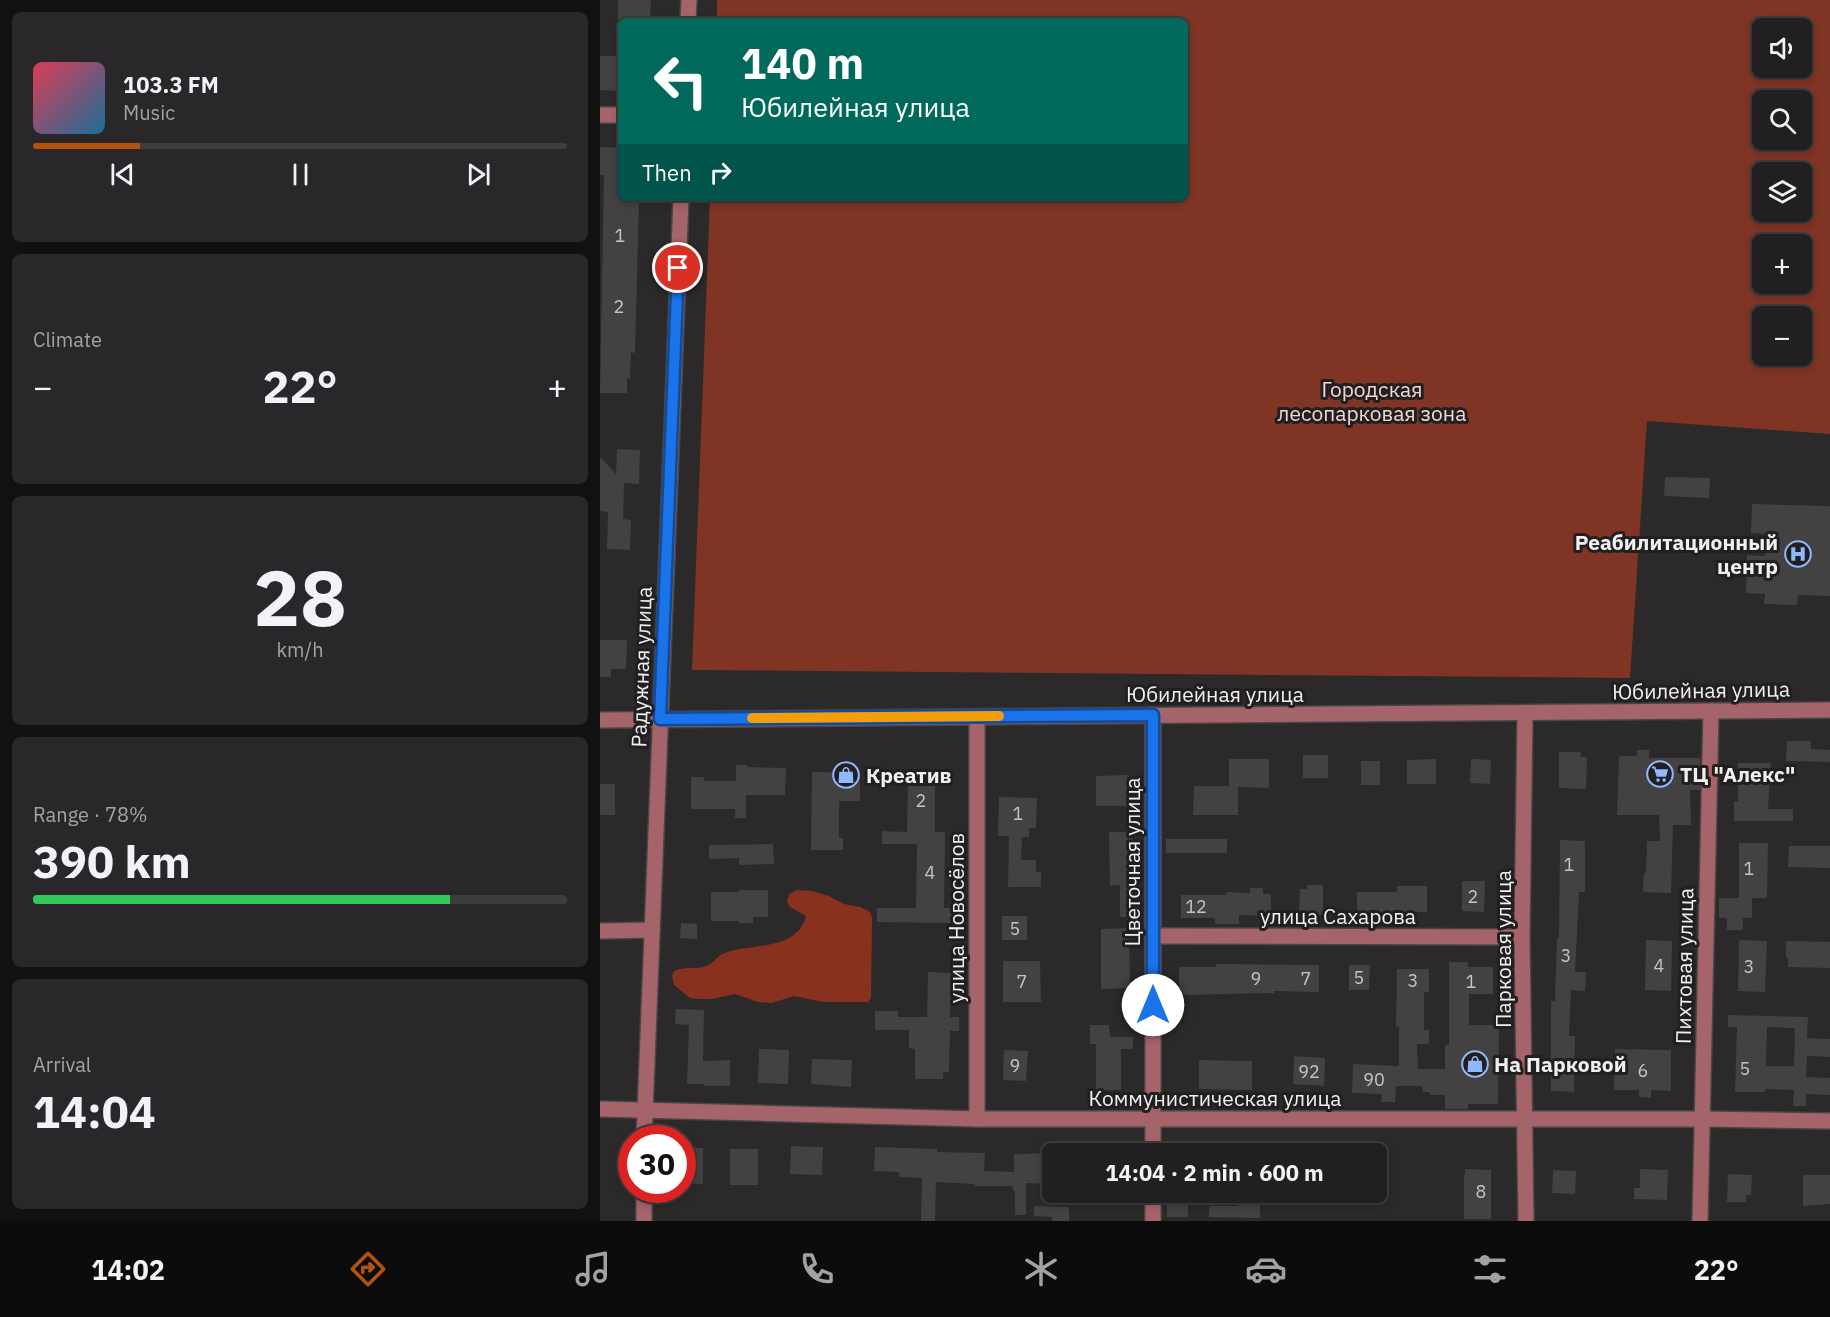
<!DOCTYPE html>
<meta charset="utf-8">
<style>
body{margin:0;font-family:"IBM Plex Sans",sans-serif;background:#292729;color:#f1f3f6;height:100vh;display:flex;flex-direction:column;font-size:22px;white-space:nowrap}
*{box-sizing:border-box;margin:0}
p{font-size:20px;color:#a2a2a5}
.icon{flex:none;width:33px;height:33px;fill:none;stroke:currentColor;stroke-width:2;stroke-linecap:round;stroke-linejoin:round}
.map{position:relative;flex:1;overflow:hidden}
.details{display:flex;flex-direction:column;gap:12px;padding:12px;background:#121112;width:600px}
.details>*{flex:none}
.hud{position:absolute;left:18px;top:18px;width:570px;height:183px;border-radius:9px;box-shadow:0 3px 9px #0003,0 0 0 2px #3e3d3e;background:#00695c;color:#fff;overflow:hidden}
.tools{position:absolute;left:1152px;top:18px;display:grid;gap:12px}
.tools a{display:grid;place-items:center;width:60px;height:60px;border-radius:9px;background:#211f20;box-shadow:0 3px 9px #0003,0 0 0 2px #3e3d3e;font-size:30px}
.speed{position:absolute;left:18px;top:1125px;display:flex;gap:12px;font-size:30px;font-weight:700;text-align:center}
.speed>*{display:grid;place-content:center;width:78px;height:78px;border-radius:50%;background:#211f20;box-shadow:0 3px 9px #0003,0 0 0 2px #3e3d3e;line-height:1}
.speed .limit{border:9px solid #d22;background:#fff;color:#111}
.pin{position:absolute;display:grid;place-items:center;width:51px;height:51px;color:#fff;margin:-26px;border:3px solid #fff;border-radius:50%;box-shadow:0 2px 6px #0007}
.me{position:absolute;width:66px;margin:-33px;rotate:0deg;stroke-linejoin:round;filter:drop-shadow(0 0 4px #0008)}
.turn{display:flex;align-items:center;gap:21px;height:126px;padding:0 24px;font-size:27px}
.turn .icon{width:78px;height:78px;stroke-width:2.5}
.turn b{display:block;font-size:42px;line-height:51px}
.then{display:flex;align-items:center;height:57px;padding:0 24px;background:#0003;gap:12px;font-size:22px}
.big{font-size:45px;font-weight:800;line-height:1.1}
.details .widget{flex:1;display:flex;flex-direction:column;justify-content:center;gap:9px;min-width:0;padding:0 21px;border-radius:9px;background:#292729}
.details .dial{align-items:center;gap:0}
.dial b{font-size:78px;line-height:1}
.song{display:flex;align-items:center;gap:18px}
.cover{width:72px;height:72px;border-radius:9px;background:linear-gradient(135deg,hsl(350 70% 55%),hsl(200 70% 35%))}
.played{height:6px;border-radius:3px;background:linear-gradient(90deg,#b45309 20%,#3e3d3e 20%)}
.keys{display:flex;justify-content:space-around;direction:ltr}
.heat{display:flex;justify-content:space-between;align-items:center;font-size:33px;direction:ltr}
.charge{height:9px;border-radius:4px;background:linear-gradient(90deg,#34c759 78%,#3e3d3e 0)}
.trip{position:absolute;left:442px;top:1143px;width:345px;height:60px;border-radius:9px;background:#211f20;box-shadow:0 3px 9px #0003,0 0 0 2px #3e3d3e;font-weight:800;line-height:60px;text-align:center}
.tabs{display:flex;height:96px;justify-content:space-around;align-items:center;background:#0d0c0d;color:#a2a2a5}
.tabs .icon{width:42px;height:42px}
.tabs .on{color:#b45309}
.tabs b{font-size:27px;color:#f1f3f6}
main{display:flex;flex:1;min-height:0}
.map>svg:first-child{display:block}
.green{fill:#7f3424;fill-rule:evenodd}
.forest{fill:#88311f}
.building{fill:#444143;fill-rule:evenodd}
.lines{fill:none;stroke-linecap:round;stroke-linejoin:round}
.minor-casing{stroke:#484546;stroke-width:18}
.minor{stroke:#a46469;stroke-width:15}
.route-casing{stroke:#114b97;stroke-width:15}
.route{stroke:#1a73e8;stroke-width:10}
.slow{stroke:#f59e0b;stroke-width:10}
.labels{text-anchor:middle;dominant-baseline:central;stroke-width:6;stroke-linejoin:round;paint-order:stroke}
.number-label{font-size:18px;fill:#c6c4c5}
.park-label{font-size:21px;fill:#f1d7d0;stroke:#221f20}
.poi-label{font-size:21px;font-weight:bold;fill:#f1eff0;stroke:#221f20;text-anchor:start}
.street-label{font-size:21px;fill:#f1eff0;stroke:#221f20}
</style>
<main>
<section class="details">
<div class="widget">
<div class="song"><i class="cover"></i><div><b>103.3 FM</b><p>Music</p></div></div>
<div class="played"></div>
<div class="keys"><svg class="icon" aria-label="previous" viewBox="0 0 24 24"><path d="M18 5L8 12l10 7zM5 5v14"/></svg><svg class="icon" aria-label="pause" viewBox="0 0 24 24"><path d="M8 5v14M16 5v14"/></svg><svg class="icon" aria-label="next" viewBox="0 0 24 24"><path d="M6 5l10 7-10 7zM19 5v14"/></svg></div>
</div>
<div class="widget"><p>Climate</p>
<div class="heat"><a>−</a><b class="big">22°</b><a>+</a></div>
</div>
<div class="widget dial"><b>28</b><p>km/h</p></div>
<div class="widget"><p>Range · 78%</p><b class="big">390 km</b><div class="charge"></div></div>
<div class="widget"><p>Arrival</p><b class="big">14:04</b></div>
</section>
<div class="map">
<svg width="1230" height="1221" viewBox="0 0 1230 1221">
<rect width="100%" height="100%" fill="#2c292a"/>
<path class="green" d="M117,0h1113v434l-183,-13 -17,257 -938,-8 18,-472h475v-177h-468zM1162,28h40v40h-40zM1162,100h40v40h-40zM1162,172h40v40h-40zM1162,244h40v40h-40zM1162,316h40v40h-40z"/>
<path class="forest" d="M197,890l15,1 17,5 15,8 16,3 10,5 2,6 -1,80 -3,4h-45l-29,-6 -22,7 -14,-1 -23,-8 -23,5h-13l-9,-1 -16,-13 -2,-9 2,-5c10,-5 22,-1 32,-5 8,-2 11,-11 19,-13 28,-10 72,-2 81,-37l-16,-9 -3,-5 2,-8z"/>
<g class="building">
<path d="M18,0h33l-1,21h-32z"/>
<path d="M0,56h21v35l-21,-1z"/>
<path d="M0,147l21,1v50h18l-4,155 -4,-1 -1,27 -3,-1v15h-27l4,-218h-4z"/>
<path d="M17,449l23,1 -1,34 -15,-1 -1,36 8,1 -1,30 -23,-1 1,-37 -8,-1v-54l16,17z"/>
<path d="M1065,477l45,1 -1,20 -45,-2z"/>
<path d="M1152,504l78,2v90l-32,-1 -1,10 -33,-1 1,-10 -19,-1 1,-38 18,1 1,-22 -15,-1z"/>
<path d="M0,640h27l-1,29h-15v8h-11z"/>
<path d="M1187,741h24v8l19,1v12l-44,-1z"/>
<path d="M1037,750h12v8h51v32h-10l1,35h-18l-2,68 -28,-1 1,-19h2l1,-32h13l-1,-26h-42l2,-59h18z"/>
<path d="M959,752h22l-1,5h7l-1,32 -27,-1z"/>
<rect x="703" y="755" width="25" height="23"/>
<path d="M629,759h40v29l-31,-1v28h-45l1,-29h35z"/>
<path d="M836,759v25h-29v-24z"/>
<path d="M871,759l20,1 -1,24 -20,-1z"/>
<rect x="761" y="761" width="19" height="24"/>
<path d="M1138,763h33l-3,46h25v12h-59v-20h4z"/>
<path d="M136,765h11v2l39,1 -1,27h-39v23h-11v-9h-44v-32h13v4h32z"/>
<path d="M212,772l48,1v28h-21v37h4v12h-32z"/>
<path d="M527,775v31h-31v-30z"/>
<rect x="0" y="784" width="15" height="31"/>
<path d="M308,786h27v46h10l-1,76h10v15l-77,-1v-14h39l1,-64h-35v-13l25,1z"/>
<path d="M399,797l38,1 -1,30h-7v9h-7l-1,23h15v12h5v15h-33l1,-51h-11z"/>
<path d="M509,832h23l-1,65h5v20h-16v-32l-10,1z"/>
<rect x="566" y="839" width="61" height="14"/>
<path d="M960,840l25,1v51h-6l-4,80h11l-1,19 -14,-1 -2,46h6l-1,56 -23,-1v-90h4l2,-63h2z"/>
<path d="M1139,843h29l-1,55h-15v20h-9v12h-16v-12h-8v-20h20z"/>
<path d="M173,844l1,20 -35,1v-7l-30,1v-14z"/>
<path d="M1189,846h41v22l-42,-1z"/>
<path d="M862,881h23l-1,31 -22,-1z"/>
<path d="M707,885h16v30h-24l1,-26h7z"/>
<path d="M797,886h30v26h-47v4h-23v-24h40z"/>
<path d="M650,888h13v6h8v22l-32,-1v9h-24v-6h-34v-23h45l1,-3 23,1z"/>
<path d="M139,890h29v27h-15v6h-14v-2h-28v-29h28z"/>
<rect x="402" y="916" width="25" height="24"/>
<path d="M81,923l16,1v15l-17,-1z"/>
<path d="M529,928l1,60 -29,1v-60z"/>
<path d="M1046,940l26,1 -1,50 -26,-1z"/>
<path d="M1139,940l28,1 -2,51 -27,-1z"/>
<path d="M1186,941l44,1v26l-42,-1v-9h-2z"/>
<path d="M403,961h37l1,41h-38z"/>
<path d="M849,962h19v5h25v27h-24v31h30l-1,79h-30v5h-23v-14h-14l-2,-3h-6l-1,-6h-26l-1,16h-14l1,-8 -30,-1 1,-29 46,2v-39h-3l1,-58h32v23h-5v38h5v14h-12l1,25h27v-24h4z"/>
<path d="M616,964l103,1v27l-45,-1v2l-95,2v-28h37z"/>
<path d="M749,965h21l-1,25h-20z"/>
<path d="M328,972l23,1 -1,44h9v14h-9l-1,41h-6v7h-28v-30l-6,-1v-18h-34v-19h23v6h29z"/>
<path d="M76,1009l28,1 -1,51 27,-1v26h-26v-2h-17l2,-59 -14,-1z"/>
<path d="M1128,1015l80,2 -1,21 23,1v18l-23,-1 -1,21 24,1v17l-24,-1v12h-13l1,-16 -29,-1v3h-30l2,-65h-9zM1167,1027l28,1 -1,38h-28z"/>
<path d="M490,1025h19l1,12h23v12h-12v41h-25v-46h-6z"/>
<path d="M159,1049l30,1 -1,34 -30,-1z"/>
<path d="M1015,1049l56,1v41l-20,-1v8l-12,-1v-7h-25z"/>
<path d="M404,1050l24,1 -2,30 -23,-1z"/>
<path d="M694,1056l31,2 -1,28 -31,-2z"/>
<path d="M212,1059l40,1 -1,27 -40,-3z"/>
<path d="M599,1060l53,1v29l-53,-1z"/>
<path d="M191,1146l32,1 -1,28 -32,-1z"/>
<path d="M82,1147l21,1v36l-21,-1z"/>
<path d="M275,1147l62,2v3l48,1 -1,18 30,1v-18l39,-1v31l-27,-1v32h-11v-24h-2v-5h-38v-2l-39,-2 -1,39h-14l1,-43 -23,-1v-5l-25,-1z"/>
<rect x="130" y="1149" width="28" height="36"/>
<path d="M865,1169l26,1v49h-27v-44h1z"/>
<path d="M1040,1169l28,1 -1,30 -33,-1v-11h6z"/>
<path d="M953,1170l23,1 -1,23 -23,-1z"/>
<path d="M1128,1174l24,1 -1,20h-5v7h-19z"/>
<path d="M1203,1175h27v29l-27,2z"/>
<path d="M637,1198h23v20l-51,-1v-11h29z"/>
<rect x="567" y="1204" width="21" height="13"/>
<path d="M434,1206l35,1v14h-17v-4l-18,-1z"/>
</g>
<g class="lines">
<g class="minor-casing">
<g id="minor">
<path d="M88,21l1,-21"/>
<path d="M0,115h21"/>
<path d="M925,713l-3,224 4,284"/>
<path d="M377,717v402"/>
<path d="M0,720l1230,-10"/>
<path d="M0,931l52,-1"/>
<path d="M553,936l369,1"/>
<path d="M0,1109l377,10h725l128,2"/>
<path d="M44,1138l37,-940"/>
<path d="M553,1154v-439"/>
<path d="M553,1192v29"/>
<path d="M44,1221v-31"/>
<path d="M1100,1221l11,-510"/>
</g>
</g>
<use href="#minor" class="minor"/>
</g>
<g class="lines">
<g class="route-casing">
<path id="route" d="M78,268l-18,451 493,-4v290"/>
</g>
<use href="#route" class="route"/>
<path class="slow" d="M152,718l247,-2"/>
</g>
<defs>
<g id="hospital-ring" transform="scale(1.35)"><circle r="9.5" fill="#221f20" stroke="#90b8fd" stroke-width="1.5"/><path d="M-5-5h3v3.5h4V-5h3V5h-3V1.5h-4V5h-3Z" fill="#90b8fd"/></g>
<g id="supermarket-ring" transform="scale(1.35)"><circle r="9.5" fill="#221f20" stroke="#90b8fd" stroke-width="1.5"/><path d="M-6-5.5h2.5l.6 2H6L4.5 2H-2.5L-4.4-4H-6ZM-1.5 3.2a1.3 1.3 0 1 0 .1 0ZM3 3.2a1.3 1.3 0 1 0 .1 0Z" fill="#90b8fd"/></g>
<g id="shop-ring" transform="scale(1.35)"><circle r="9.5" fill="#221f20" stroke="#90b8fd" stroke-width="1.5"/><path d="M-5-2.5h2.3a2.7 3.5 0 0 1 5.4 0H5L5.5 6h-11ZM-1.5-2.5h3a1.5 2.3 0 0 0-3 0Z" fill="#90b8fd"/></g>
</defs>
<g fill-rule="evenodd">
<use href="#hospital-ring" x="1198" y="554"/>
<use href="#supermarket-ring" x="1060" y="774"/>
<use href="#shop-ring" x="246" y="775"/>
<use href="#shop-ring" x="875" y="1064"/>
</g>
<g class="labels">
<g class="number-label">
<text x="20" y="235">1</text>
<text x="19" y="306">2</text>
<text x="321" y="800">2</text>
<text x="418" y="813">1</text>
<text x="969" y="864">1</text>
<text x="1149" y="868">1</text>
<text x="330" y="872">4</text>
<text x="873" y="896">2</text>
<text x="596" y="906">12</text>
<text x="415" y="928">5</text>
<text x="966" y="955">3</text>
<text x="1059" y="965">4</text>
<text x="1149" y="966">3</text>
<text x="759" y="977">5</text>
<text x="656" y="978">9</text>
<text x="706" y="978">7</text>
<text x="813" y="980">3</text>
<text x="422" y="981">7</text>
<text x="871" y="981">1</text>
<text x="415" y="1065">9</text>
<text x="1145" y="1068">5</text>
<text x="1043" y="1070">6</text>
<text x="709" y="1071">92</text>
<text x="774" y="1079">90</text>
<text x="881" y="1191">8</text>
</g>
<g class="park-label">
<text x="772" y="389">Городская<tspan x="772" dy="24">лесопарковая зона</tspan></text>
</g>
<g class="poi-label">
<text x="1178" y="542" text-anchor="end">Реабилитационный<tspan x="1178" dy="24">центр</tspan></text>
<text x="1080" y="774">ТЦ "Алекс"</text>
<text x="266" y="775">Креатив</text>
<text x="894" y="1064">На Парковой</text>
</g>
<g class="street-label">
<text transform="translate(41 667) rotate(-88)">Радужная улица</text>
<text transform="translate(1101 690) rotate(-1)">Юбилейная улица</text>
<text x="615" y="694">Юбилейная улица</text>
<text transform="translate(532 862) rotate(-90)">Цветочная улица</text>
<text x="738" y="916">улица Сахарова</text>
<text transform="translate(356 918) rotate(-90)">улица Новосёлов</text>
<text transform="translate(903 949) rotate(-90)">Парковая улица</text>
<text transform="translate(1084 966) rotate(-89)">Пихтовая улица</text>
<text x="615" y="1098">Коммунистическая улица</text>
</g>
</g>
</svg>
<div class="tools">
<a><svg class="icon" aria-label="sound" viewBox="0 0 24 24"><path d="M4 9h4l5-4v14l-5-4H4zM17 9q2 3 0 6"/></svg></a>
<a><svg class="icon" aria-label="search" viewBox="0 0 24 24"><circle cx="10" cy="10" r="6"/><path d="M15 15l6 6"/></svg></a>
<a><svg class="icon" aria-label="layers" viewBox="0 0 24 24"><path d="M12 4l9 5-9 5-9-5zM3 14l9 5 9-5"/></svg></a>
<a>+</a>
<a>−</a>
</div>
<div class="speed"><div class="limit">30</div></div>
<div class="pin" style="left:78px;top:268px;background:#d93025"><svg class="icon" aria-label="arrive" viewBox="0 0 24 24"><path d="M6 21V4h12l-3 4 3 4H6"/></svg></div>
<svg class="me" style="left:553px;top:1005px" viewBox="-20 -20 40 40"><circle r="19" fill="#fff"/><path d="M0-13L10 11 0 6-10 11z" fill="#1a73e8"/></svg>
<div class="trip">14:04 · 2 min · 600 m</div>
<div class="hud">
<div class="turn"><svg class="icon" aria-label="left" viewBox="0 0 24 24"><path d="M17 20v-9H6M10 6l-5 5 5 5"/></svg><div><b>140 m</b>Юбилейная улица</div></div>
<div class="then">Then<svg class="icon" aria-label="right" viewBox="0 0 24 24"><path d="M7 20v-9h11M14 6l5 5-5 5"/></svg></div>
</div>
</div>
</main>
<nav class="tabs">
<b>14:02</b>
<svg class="icon on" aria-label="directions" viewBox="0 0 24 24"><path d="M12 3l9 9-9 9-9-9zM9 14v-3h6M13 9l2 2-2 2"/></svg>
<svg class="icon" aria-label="music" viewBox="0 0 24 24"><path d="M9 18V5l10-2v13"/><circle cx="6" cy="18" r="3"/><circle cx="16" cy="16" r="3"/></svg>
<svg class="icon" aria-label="phone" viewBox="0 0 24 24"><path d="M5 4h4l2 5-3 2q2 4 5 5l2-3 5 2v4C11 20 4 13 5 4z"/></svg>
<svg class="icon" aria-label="climate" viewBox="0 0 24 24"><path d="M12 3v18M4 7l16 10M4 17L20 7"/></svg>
<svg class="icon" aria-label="car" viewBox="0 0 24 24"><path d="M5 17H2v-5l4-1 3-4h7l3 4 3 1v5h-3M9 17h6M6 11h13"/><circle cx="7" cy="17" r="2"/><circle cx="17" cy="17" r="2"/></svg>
<svg class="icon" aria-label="filters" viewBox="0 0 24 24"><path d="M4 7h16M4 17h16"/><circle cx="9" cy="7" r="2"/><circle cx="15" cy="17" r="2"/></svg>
<b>22°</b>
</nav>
